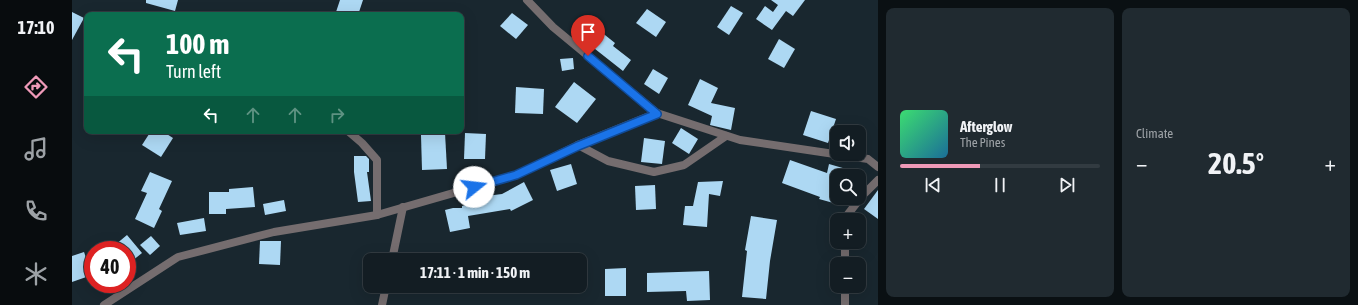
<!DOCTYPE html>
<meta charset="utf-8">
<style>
body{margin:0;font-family:"Asap Condensed",sans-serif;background:#202a30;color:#f1f3f6;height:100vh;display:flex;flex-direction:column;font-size:15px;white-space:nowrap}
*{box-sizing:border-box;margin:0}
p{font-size:13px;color:#9da2a6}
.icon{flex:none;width:22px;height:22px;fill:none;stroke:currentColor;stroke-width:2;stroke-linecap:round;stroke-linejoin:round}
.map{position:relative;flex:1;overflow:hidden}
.panel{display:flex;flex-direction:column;gap:8px;padding:8px;background:#0a1013;width:480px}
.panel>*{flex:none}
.banner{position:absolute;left:12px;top:12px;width:380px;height:122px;border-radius:8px;box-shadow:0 4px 16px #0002,0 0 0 1px #323b41;background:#0b6e4f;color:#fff;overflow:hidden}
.fabs{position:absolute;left:758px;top:125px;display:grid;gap:8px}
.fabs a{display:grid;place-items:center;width:36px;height:36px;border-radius:8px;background:#131d23;box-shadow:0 4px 16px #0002,0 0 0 1px #323b41;font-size:20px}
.speed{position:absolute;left:12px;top:241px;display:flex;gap:8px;font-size:20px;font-weight:700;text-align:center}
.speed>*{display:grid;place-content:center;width:52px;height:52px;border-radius:50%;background:#131d23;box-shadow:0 4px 16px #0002,0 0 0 1px #323b41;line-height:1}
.speed .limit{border:6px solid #d22;background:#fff;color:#111}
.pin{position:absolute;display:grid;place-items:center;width:34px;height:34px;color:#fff;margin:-41px -17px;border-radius:50% 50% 50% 0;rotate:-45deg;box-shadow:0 0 4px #0007}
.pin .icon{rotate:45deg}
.me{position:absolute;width:44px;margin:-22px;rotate:74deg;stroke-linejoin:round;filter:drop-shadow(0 0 3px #0008)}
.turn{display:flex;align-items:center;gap:14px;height:84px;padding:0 16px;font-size:18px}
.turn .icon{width:52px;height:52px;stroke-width:2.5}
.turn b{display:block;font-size:28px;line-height:34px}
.lanes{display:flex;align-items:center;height:38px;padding:0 16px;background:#0003;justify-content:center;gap:20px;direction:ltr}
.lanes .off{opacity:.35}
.big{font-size:30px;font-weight:700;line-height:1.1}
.panel .card{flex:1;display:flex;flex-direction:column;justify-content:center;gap:6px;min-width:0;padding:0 14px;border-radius:8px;background:#202a30}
.song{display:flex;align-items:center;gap:12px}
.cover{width:48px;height:48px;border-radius:6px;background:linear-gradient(135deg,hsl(140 70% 55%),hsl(200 70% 35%))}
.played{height:4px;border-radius:2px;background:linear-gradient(90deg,#ef9ab8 40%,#323b41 40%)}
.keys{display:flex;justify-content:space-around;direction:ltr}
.heat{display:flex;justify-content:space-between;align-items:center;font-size:22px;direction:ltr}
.panel .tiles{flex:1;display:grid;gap:8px;grid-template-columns:repeat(2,1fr)}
.trip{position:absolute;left:291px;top:253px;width:224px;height:40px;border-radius:8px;background:#131d23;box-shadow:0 4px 16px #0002,0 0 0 1px #323b41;font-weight:700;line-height:40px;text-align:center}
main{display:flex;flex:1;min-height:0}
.dock{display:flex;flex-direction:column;width:72px;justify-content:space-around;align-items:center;background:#080c0e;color:#9da2a6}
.dock .icon{width:28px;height:28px}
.dock .active{color:#ef9ab8}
.dock b{font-size:18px;color:#f1f3f6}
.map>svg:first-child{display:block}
.building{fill:#add8f3}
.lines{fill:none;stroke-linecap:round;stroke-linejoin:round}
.minor{stroke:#756d6f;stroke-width:8}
.tertiary{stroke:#756d6f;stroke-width:8}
.route-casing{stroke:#114b97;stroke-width:10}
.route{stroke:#1a73e8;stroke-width:7}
</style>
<main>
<nav class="dock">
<b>17:10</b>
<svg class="icon active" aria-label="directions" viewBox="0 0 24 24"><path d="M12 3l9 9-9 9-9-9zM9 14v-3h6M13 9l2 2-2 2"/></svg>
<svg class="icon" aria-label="music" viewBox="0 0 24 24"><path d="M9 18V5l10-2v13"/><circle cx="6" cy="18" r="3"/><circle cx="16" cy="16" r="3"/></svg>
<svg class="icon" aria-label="phone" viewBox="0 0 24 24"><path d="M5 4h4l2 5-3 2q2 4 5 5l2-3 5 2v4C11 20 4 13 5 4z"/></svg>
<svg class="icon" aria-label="climate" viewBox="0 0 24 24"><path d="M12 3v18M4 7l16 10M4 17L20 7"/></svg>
</nav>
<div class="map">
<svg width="806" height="305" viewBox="0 0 806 305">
<rect width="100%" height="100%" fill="#19272f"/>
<g class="building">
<path d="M74,0h32l-3,11 -29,-8z"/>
<path d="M268,0h23l-5,15h-23z"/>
<path d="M699,0h34l-12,16 -7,-5 -14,19 -16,-11 9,-13 8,6 5,-7z"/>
<path d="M659,6l12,7 -14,22 -12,-8z"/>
<path d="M575,9l19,13 -10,15 -20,-14z"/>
<path d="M0,12l12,6 -12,22z"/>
<path d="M440,13l16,12 -12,14 -16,-13z"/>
<path d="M528,31l15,12 -2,3 18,14 -8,11 -33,-26z"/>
<path d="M707,39l16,10 -11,19 -16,-9z"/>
<path d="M501,58l1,11 -12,2 -2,-12z"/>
<path d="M581,69l15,9 -9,16 -15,-10z"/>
<path d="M628,79l18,9 -7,15 24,5 -4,22 -21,-5 2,-9 -24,-11z"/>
<path d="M502,82l22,17 -19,24 -22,-16z"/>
<path d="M444,87l28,2 -1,25 -28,-1z"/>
<path d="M739,111l25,8 -8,24 -25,-8z"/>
<path d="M609,128l17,11 -9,15 -17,-11z"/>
<path d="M79,131h11l11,7 -12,19 -19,-12z"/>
<path d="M373,133l2,36 -25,1 -1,-35z"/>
<path d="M393,133l21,1 -1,25h-21z"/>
<path d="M572,138l21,3 -3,23 -21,-2z"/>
<path d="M282,156h12l3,3v13h-2l4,29 -13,1 -4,-30z"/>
<path d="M718,160l37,13 2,-9 31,9v3h-23v28l-18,-5 1,-2 -38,-14z"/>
<path d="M499,164l6,20 -20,7 -7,-21z"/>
<path d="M78,172l22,9 -13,28 3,2 -8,17 -19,-9 12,-26 -6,-2z"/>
<path d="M651,181l-3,15 -11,-2 -2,33 -24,-2 2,-19h8l5,-24z"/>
<path d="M452,182l9,18 -22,11 -1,-2 -42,7 2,12 -20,4 -5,-22 8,-2h9v-2l17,-4 -1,-5 24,-3z"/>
<path d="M583,185l1,24 -20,1 -1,-24z"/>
<path d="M181,187l2,20 -29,2v5h-17v-22h20v-3z"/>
<path d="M806,190v29l-14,-10z"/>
<path d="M212,200l2,11 -21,4 -2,-11z"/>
<path d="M679,216l26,4 -7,41 -4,38 -24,-2 5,-46 -2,-1z"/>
<path d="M132,218l2,13 -26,4 -3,-12z"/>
<path d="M55,235l15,18 -15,12v-15h-18z"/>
<path d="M79,236l9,10 -10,9 -10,-10z"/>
<path d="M188,241h21l-1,24 -21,-1z"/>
<path d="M12,252l8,23 -20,7v-26z"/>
<path d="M554,268v28h-21v-27z"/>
<path d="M637,271l1,29 -23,1 -1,-10 -39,1v-19z"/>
</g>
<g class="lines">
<g class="minor">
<path d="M276,131l14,12 15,17v55"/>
<path d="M506,145l30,16 46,11 30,-7 42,-29"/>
<path d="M773,220v-2l17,-22 16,-16"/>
<path d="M773,242v22"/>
<path d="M320,260l11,-53"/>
<path d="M773,286v19"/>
<path d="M310,305l4,-19"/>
</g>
<g class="tertiary">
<path d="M455,0l26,27 104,86 83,27 128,19 10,8"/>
<path d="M32,305l74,-48 96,-25 103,-17 139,-40 62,-30 79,-32"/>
</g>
</g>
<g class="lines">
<g class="route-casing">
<path id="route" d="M402,187l42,-12 62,-29 79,-32 -69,-58"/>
</g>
<use href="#route" class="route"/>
</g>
</svg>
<div class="fabs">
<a><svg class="icon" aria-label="sound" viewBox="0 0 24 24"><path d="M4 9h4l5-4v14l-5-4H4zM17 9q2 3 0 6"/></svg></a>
<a><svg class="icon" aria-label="search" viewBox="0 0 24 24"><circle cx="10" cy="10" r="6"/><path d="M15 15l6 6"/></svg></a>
<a>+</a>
<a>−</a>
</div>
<div class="speed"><div class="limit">40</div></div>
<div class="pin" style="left:516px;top:56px;background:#d93025"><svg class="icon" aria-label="arrive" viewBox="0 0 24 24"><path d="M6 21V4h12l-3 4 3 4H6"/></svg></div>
<svg class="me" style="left:402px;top:187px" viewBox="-20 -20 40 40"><circle r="19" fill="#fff"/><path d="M0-13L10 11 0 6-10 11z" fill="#1a73e8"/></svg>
<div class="trip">17:11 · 1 min · 150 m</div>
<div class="banner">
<div class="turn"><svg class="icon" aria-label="left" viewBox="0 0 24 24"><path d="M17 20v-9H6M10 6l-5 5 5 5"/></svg><div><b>100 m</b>Turn left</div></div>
<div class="lanes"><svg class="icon" aria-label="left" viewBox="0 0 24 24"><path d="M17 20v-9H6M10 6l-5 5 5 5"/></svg><svg class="icon off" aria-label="ahead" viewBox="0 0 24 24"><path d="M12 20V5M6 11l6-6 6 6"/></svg><svg class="icon off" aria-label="ahead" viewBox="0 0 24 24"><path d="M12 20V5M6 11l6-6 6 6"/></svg><svg class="icon off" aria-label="right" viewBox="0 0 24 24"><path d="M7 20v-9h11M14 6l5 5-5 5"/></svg></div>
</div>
</div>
<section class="panel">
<div class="tiles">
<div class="card">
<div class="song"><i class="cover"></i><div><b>Afterglow</b><p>The Pines</p></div></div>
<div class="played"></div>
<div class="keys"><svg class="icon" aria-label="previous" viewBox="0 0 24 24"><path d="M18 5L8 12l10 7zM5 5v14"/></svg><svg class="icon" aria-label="pause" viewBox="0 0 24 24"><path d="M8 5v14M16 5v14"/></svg><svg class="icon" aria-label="next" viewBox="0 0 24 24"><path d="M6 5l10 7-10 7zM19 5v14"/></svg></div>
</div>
<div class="card"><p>Climate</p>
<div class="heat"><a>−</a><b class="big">20.5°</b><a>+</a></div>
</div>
</div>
</section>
</main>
